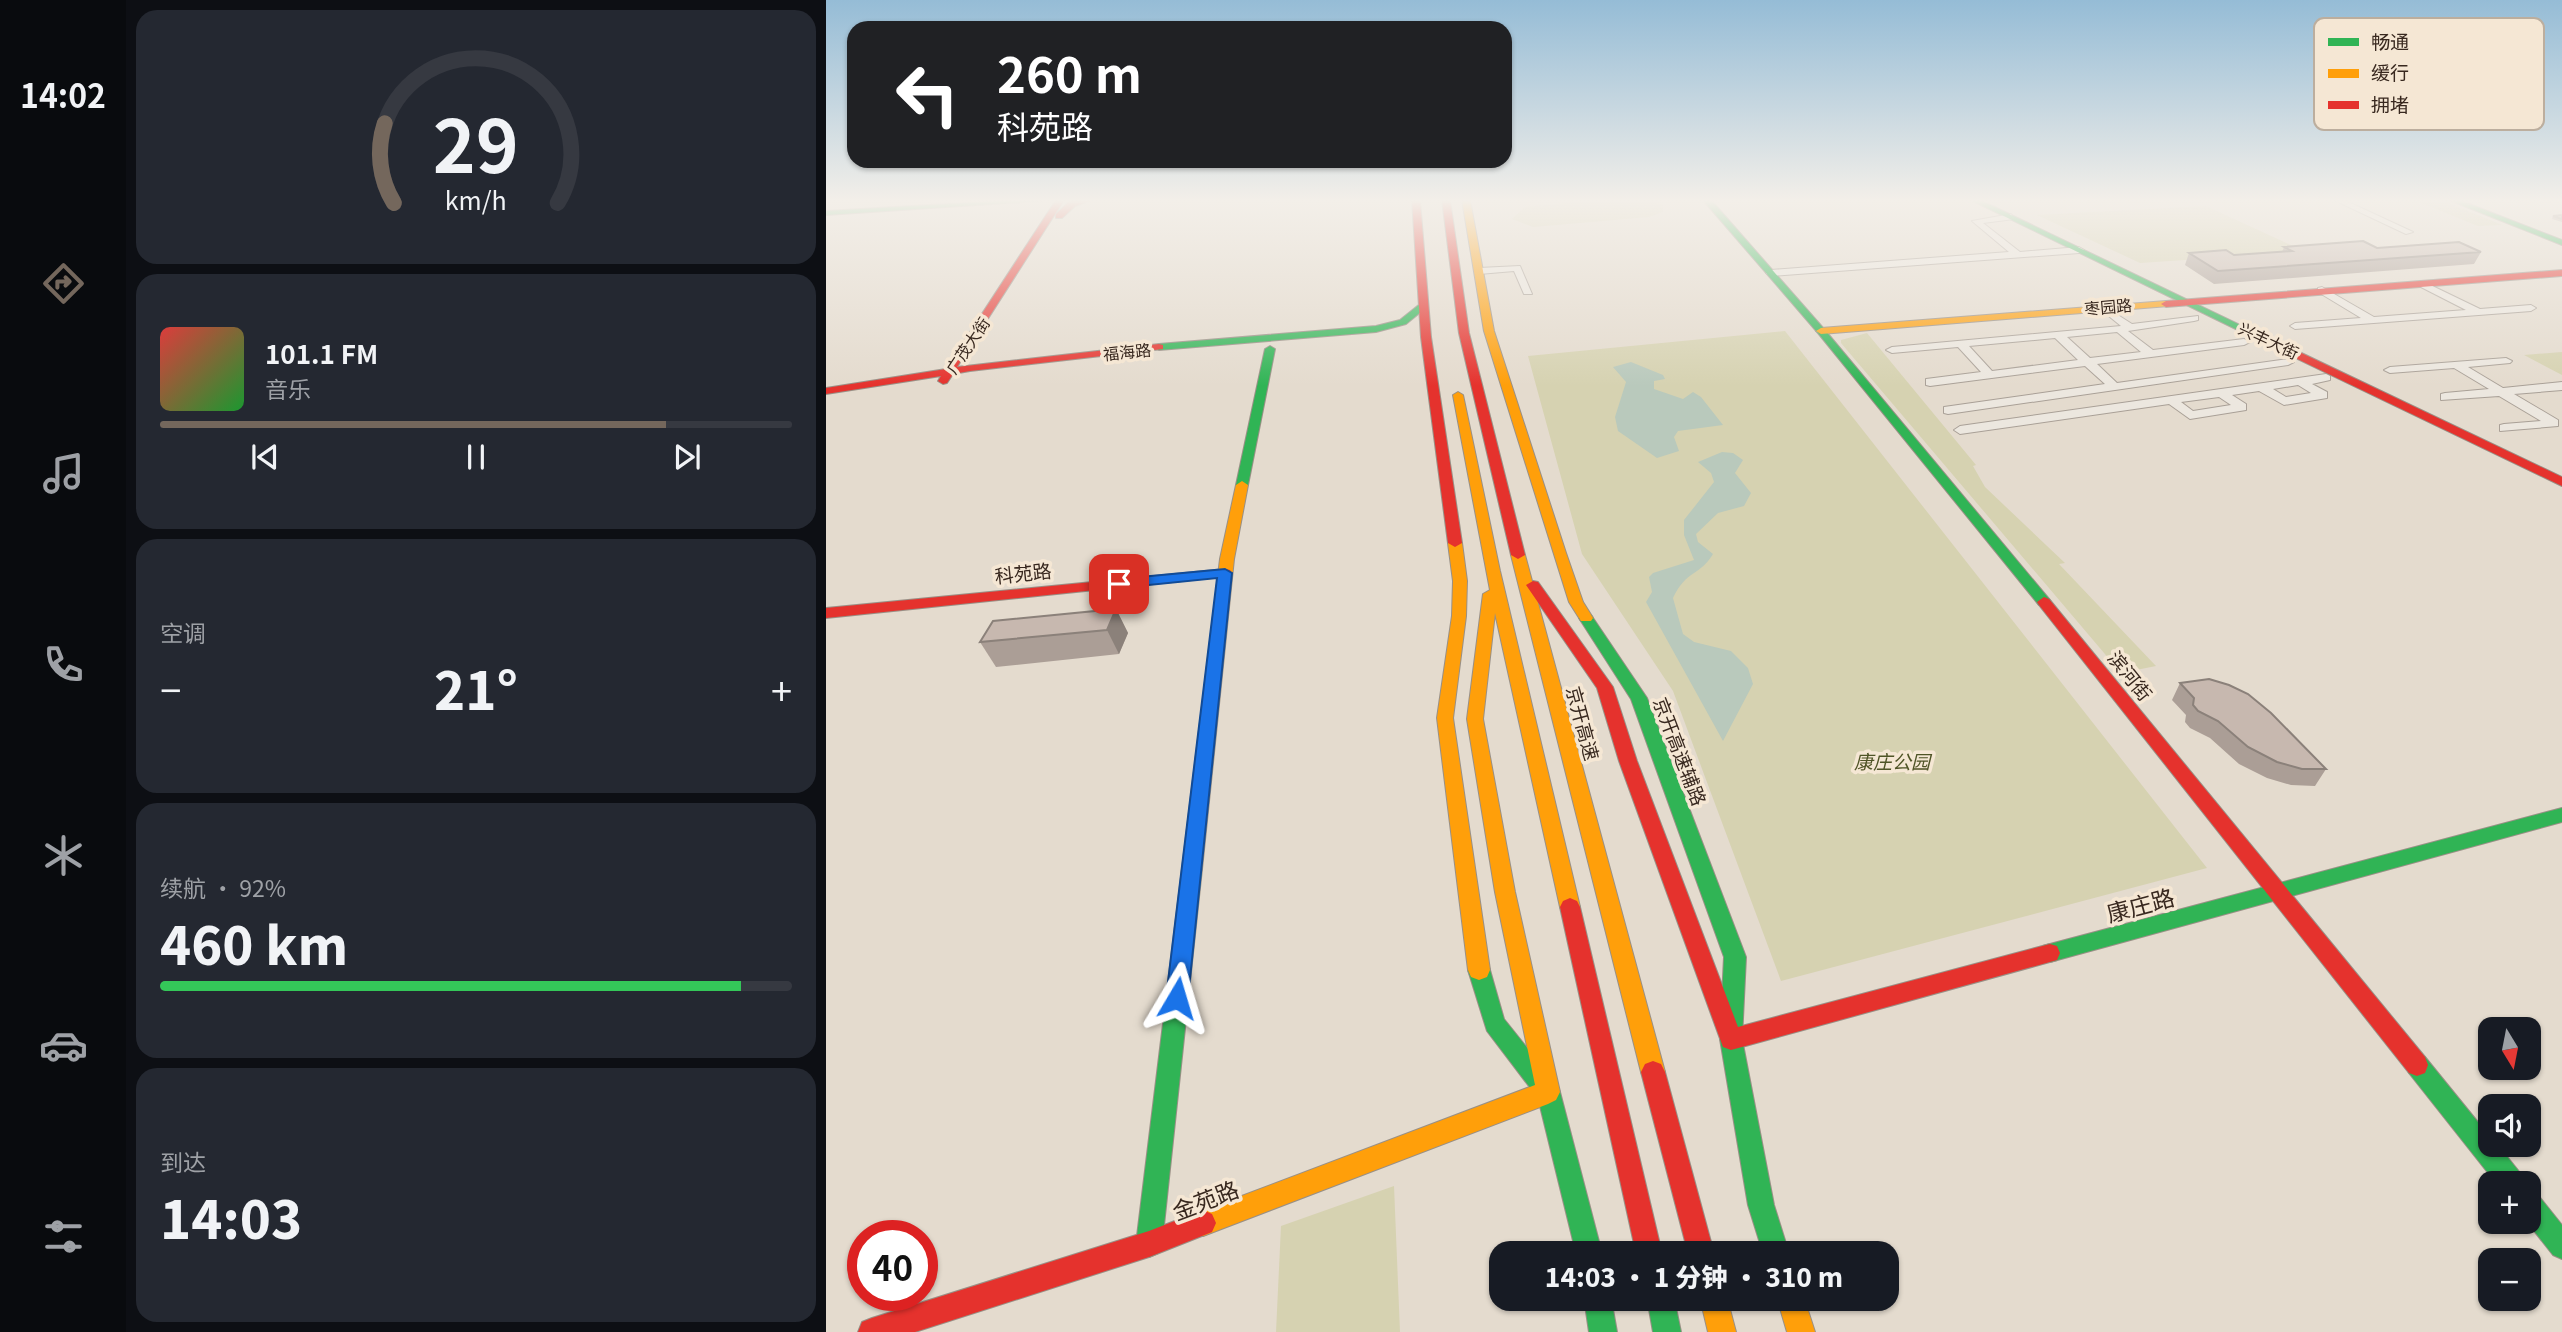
<!DOCTYPE html>
<html lang="zh">
<meta charset="utf-8">
<style>
body{margin:0;font-family:Georgia,"Noto Sans SC",serif;background:#242831;color:#f1f3f6;height:100vh;display:flex;flex-direction:column;font-size:26px;white-space:nowrap}
*{box-sizing:border-box;margin:0}
p{font-size:23px;color:#9ea1a6}
.icon{flex:none;width:38px;height:38px;fill:none;stroke:currentColor;stroke-width:2;stroke-linecap:round;stroke-linejoin:round}
.map{position:relative;flex:1;overflow:hidden}
.details{display:flex;flex-direction:column;gap:10px;padding:10px;background:#0d0f14;width:700px}
.details>*{flex:none}
.top-card{position:absolute;left:21px;top:21px;width:665px;height:147px;border-radius:21px;box-shadow:0 2px 5px #0004;background:#202124;color:#fff;overflow:hidden}
.needle{width:46px;rotate:170deg}
.controls{position:absolute;left:1652px;top:1017px;display:grid;gap:14px}
.controls a{display:grid;place-items:center;width:63px;height:63px;border-radius:14px;background:#171b24;box-shadow:0 2px 5px #0004;font-size:35px}
.speed{position:absolute;left:21px;top:1220px;display:flex;gap:14px;font-size:35px;font-weight:700;text-align:center}
.speed>*{display:grid;place-content:center;width:91px;height:91px;border-radius:50%;background:#171b24;box-shadow:0 2px 5px #0004;line-height:1}
.speed .limit{border:10px solid #d22;background:#fff;color:#111}
.pin{position:absolute;display:grid;place-items:center;width:60px;height:60px;color:#fff;margin:-30px;border-radius:14px;box-shadow:0 4px 10px #0006}
.me{position:absolute;width:77px;margin:-38px;rotate:7deg;stroke-linejoin:round;filter:drop-shadow(0 0 5px #0008)}
.turn{display:flex;align-items:center;gap:24px;height:147px;padding:0 35px;font-size:32px}
.turn .icon{width:91px;height:91px;stroke-width:2.5}
.turn b{display:block;font-size:49px;line-height:60px}
.big{font-size:52px;font-weight:800;line-height:1.1}
.details .card{flex:1;display:flex;flex-direction:column;justify-content:center;gap:10px;min-width:0;padding:0 24px;border-radius:21px;background:#242831}
.details .dial{align-items:center;gap:0}
.dial svg{height:182px;overflow:visible;fill:none;stroke:#363941;stroke-width:7;stroke-linecap:round;text-anchor:middle}
.dial text{fill:#f1f3f6;stroke:none}
.song{display:flex;align-items:center;gap:21px}
.cover{width:84px;height:84px;border-radius:10px;background:linear-gradient(135deg,hsl(0 70% 55%),hsl(130 70% 35%))}
.played{height:7px;border-radius:4px;background:linear-gradient(90deg,#74675c 80%,#363941 80%)}
.keys{display:flex;justify-content:space-around;direction:ltr}
.heat{display:flex;justify-content:space-between;align-items:center;font-size:38px;direction:ltr}
.charge{height:10px;border-radius:5px;background:linear-gradient(90deg,#34c759 92%,#363941 0)}
.trip{position:absolute;left:663px;top:1241px;width:410px;height:70px;border-radius:21px;background:#171b24;box-shadow:0 2px 5px #0004;font-weight:800;line-height:70px;text-align:center}
main{display:flex;flex:1;min-height:0}
.tabs{display:flex;flex-direction:column;width:126px;justify-content:space-around;align-items:center;background:#090b0e;color:#9ea1a6}
.tabs .icon{width:49px;height:49px}
.tabs .current{color:#74675c}
.tabs b{font-size:32px;color:#f1f3f6}
.map>svg:first-child{display:block}
.green{fill:#d6d2b1}
.water{fill:#b9c9bc}
.lines{fill:none;stroke-linecap:round;stroke-linejoin:round}
.street-casing{stroke:#a9a097;stroke-width:2}
.fast-casing{stroke:#999086;stroke-width:2}
.slow-casing{stroke:#999086;stroke-width:2}
.jam-casing{stroke:#999086;stroke-width:2}
.street{fill:#ece7df;fill-rule:evenodd}
.fast{fill:#30b455;fill-rule:evenodd}
.slow{fill:#ff9f0a;fill-rule:evenodd}
.jam{fill:#e5322d;fill-rule:evenodd}
.wall{fill:#ab9e96}
.shaded-wall{fill:#8b817a}
.building{fill:#c7b8af;stroke:#8b817a;stroke-width:2}
.route{fill:#1a73e8;stroke:#114b97;stroke-width:2}
.labels{text-anchor:middle;dominant-baseline:central;stroke-width:7;stroke-linejoin:round;paint-order:stroke}
.far-street-label{font-size:16px;fill:#38281f;stroke:#f5e7d4}
.street-label{font-size:19px;fill:#38281f;stroke:#f5e7d4}
.park-label{font-size:19px;font-style:italic;fill:#4f5426;stroke:#f5e7d4}
.near-street-label{font-size:23px;fill:#38281f;stroke:#f5e7d4}
.key{fill:#f5e7d4;stroke:#bcae9e;stroke-width:2}
.key-label{font-size:19px;fill:#38281f}
</style>
<main>
<nav class="tabs">
<b>14:02</b>
<svg class="icon current" aria-label="directions" viewBox="0 0 24 24"><path d="M12 3l9 9-9 9-9-9zM9 14v-3h6M13 9l2 2-2 2"/></svg>
<svg class="icon" aria-label="music" viewBox="0 0 24 24"><path d="M9 18V5l10-2v13"/><circle cx="6" cy="18" r="3"/><circle cx="16" cy="16" r="3"/></svg>
<svg class="icon" aria-label="phone" viewBox="0 0 24 24"><path d="M5 4h4l2 5-3 2q2 4 5 5l2-3 5 2v4C11 20 4 13 5 4z"/></svg>
<svg class="icon" aria-label="climate" viewBox="0 0 24 24"><path d="M12 3v18M4 7l16 10M4 17L20 7"/></svg>
<svg class="icon" aria-label="car" viewBox="0 0 24 24"><path d="M5 17H2v-5l4-1 3-4h7l3 4 3 1v5h-3M9 17h6M6 11h13"/><circle cx="7" cy="17" r="2"/><circle cx="17" cy="17" r="2"/></svg>
<svg class="icon" aria-label="filters" viewBox="0 0 24 24"><path d="M4 7h16M4 17h16"/><circle cx="9" cy="7" r="2"/><circle cx="15" cy="17" r="2"/></svg>
</nav>
<section class="details">
<div class="card dial"><svg viewBox="0 0 100 80">
<path d="M14 69A42 42 0 1 1 86 69"/>
<path d="M14 69A42 42 0 0 1 10 34" stroke="#74675c"/>
<text x="50" y="56" font-size="32" font-weight="700">29</text>
<text x="50" y="72" font-size="11">km/h</text>
</svg></div>
<div class="card">
<div class="song"><i class="cover"></i><div><b>101.1 FM</b><p>音乐</p></div></div>
<div class="played"></div>
<div class="keys"><svg class="icon" aria-label="previous" viewBox="0 0 24 24"><path d="M18 5L8 12l10 7zM5 5v14"/></svg><svg class="icon" aria-label="pause" viewBox="0 0 24 24"><path d="M8 5v14M16 5v14"/></svg><svg class="icon" aria-label="next" viewBox="0 0 24 24"><path d="M6 5l10 7-10 7zM19 5v14"/></svg></div>
</div>
<div class="card"><p>空调</p>
<div class="heat"><a>−</a><b class="big">21°</b><a>+</a></div>
</div>
<div class="card"><p>续航 · 92%</p><b class="big">460 km</b><div class="charge"></div></div>
<div class="card"><p>到达</p><b class="big">14:03</b></div>
</section>
<div class="map">
<svg width="1736" height="1332" viewBox="0 0 1736 1332">
<rect width="100%" height="100%" fill="#e4dbce"/>
<g class="green">
<path d="M773,200h50l14,5v7l-14,5 -116,10 -21,-8 13,-12z"/>
<path d="M1588,200h27l61,25 -24,1z"/>
<path d="M1380,206l100,46 -166,11 -103,-48z"/>
<path d="M959,331l422,537 -426,113 -108,-290 -91,-137 -54,-198z"/>
<path d="M1041,333l109,132 -3,1 12,21 80,76 -6,1 97,102 -35,7 -280,-330v-3z"/>
<path d="M1736,352v23l-38,-20z"/>
<path d="M568,1186l6,146h-124l5,-106z"/>
</g>
<g class="water">
<path d="M805,362l32,13 2,4 -11,2v8l29,10 10,-7 8,5 22,28 -45,6 -4,6 5,14 -22,7 -39,-27 -3,-14 11,-35 -13,-15z"/>
<path d="M896,452l11,1 10,7 -8,13 16,20 -7,13 -26,7 -22,21 2,8 15,12c-13,22 -27,16 -40,44l10,36 11,8 37,9 17,17 5,16 -30,57 -77,-139 6,-10 -3,-15 4,-4 41,-13 -10,-25v-15l30,-38 -3,-9 -13,-11z"/>
</g>
<g class="lines">
<g class="street-casing">
<g id="street">
<path d="M1508,200h10l69,32 -7,2z"/>
<path d="M1185,214l3,5 -31,4 37,29 59,-5 5,3 -5,3 -308,23 -5,-3 5,-3 238,-18 -37,-31z"/>
<path d="M694,266l12,28h-8l-10,-23 -35,3 -5,-3 5,-3z"/>
<path d="M1596,281l58,28 51,-4 5,3 -5,3 -236,18 -5,-3 5,-3 66,-5 -43,-26v-4l4,-1 52,30 92,-7 -47,-24v-4z"/>
<path d="M1284,310l22,14 66,-8v4l-4,1 -66,10 25,19 91,-11 6,3 -6,3 -147,19 20,19 171,-24 6,3 -6,3 -340,49 -4,-1v-6l161,-23 -20,-18 -155,20 -4,-1v-6l55,-7 -23,-25 -66,6 -6,-3 6,-3 229,-21 -16,-13zM1291,332l24,20 -51,6 -23,-21zM1229,338l23,22 -86,11 -23,-25z"/>
<path d="M1680,358l6,3 -2,2 -42,4 35,21 59,-6v8l-48,4 44,26v6l-58,5v-6l4,-1 37,-3 -42,-25 -58,4v-6l4,-1 44,-4 -35,-21 -64,5 -6,-3 6,-3z"/>
<path d="M1500,374l4,2v4l-18,4 15,8v6l-43,7 -25,-14 -27,4 14,9v6l-56,9 -21,-15 -209,30 -6,-4 6,-4zM1472,385l13,8 -25,4 -13,-8zM1393,397l12,8 -38,6 -12,-9z"/>
</g>
</g>
<g class="fast-casing">
<g id="fast">
<path d="M188,200h38l-226,15v-4z"/>
<path d="M877,200h8l113,129 225,270 2,3 -2,3h-10l-221,-272z"/>
<path d="M1145,200h9l314,151 -9,2z"/>
<path d="M1623,200h10l103,40v5z"/>
<path d="M594,304l8,2 -22,18 -30,8 -217,18 -5,-3 5,-3 217,-18 24,-6z"/>
<path d="M444,346l5,3 -27,136 -6,4 -6,-4 29,-136z"/>
<path d="M760,613l5,2 56,83 99,259 -4,82 32,166 15,48h-26l-15,-48 -28,-166 4,-82 -93,-258 -52,-81z"/>
<path d="M1736,808v14l-512,140 -7,-2 -3,-7 3,-7 7,-2z"/>
<path d="M366,861l7,2 3,6 -40,375 -4,9 -9,4 -9,-4 -4,-9 46,-375 3,-6z"/>
<path d="M653,960l8,3 3,7 14,49 52,65 4,8 42,161h-26l-38,-155 -51,-67 -19,-61 3,-7z"/>
<path d="M1591,1054l8,3 65,80v7h7l24,30 4,9h-29l-87,-110 -3,-8 3,-8z"/>
<path d="M1703,1191l9,4 24,30v34l-9,-4 -26,-33h2z"/>
<path d="M758,1298h27l6,34h-28z"/>
<path d="M821,1298h27l7,34h-28z"/>
</g>
</g>
<g class="slow-casing">
<g id="slow">
<path d="M636,200h8l24,131 72,222 17,49 10,16 -2,3h-10l-12,-19 -85,-271z"/>
<path d="M1340,301l5,3 -2,2 -348,28 -5,-3 5,-3z"/>
<path d="M632,392l5,3 37,176 80,336 -3,6 -7,3 -7,-3 -3,-6 -65,-294 -12,106 32,173 45,200 -4,8 -8,4 -345,132 -9,-4 -4,-9 4,-9 341,-129 -40,-193 -28,-173 16,-125 7,-4 -37,-195z"/>
<path d="M416,481l6,4 -14,74 -32,310 -3,6 -7,2 -7,-2 -3,-6 38,-310 16,-74z"/>
<path d="M629,539l7,4 5,38 -1,35 -13,102 37,252 -3,7 -8,3 -8,-3 -3,-7 -31,-252 15,-102 1,-35 -5,-38z"/>
<path d="M692,551l7,4 140,517 -4,8 -8,3 -8,-3 -4,-8 -130,-517z"/>
<path d="M874,1298h27l9,34h-28z"/>
<path d="M951,1298h27l11,34h-28z"/>
</g>
</g>
<g class="jam-casing">
<g id="jam">
<path d="M230,200h8l-107,167 202,-23 4,1v4l-193,22 -17,3 -6,9 -4,1 -5,-3 3,-5 -115,18v-6l120,-19z"/>
<path d="M254,200h12l-17,6 -13,12h-6v-4l13,-12z"/>
<path d="M586,200h8l11,137 31,206 -7,4 -7,-4 -27,-206z"/>
<path d="M616,200h8l19,133 56,222 -7,4 -7,-4 -52,-222z"/>
<path d="M1736,270v6l-396,31 -5,-3 5,-3z"/>
<path d="M1459,349h8l269,128v9l-277,-133z"/>
<path d="M399,569l5,1 2,3 -2,3 -404,42v-10z"/>
<path d="M707,581l5,1 75,105 24,74 101,266 312,-83 7,2 3,7 -3,7 -326,90 -8,-3 -104,-286 -22,-73 -71,-103z"/>
<path d="M1218,597l5,2 376,458 3,8 -3,8 -8,3 -8,-3 -370,-468 -2,-3z"/>
<path d="M744,898l7,3 3,6 82,346h-26l-76,-346 3,-6z"/>
<path d="M827,1061l8,3 4,8 49,181h-26l-47,-181 4,-8z"/>
<path d="M377,1210l9,4 4,9 -4,9 -63,25 -234,75h-57l4,-10 10,-4 277,-87z"/>
</g>
</g>
<use href="#street" class="street"/>
<use href="#fast" class="fast"/>
<use href="#slow" class="slow"/>
<use href="#jam" class="jam"/>
</g>
<g class="wall">
<path d="M1736,215v7l-10,-3 1,-3z"/>
<path d="M1458,247l93,1 104,4 -7,12 -260,20 -29,-19 4,-12 45,2 48,-3z"/>
<path d="M290,609l12,24 -9,21 -123,13 -16,-25z"/>
<path d="M1354,683l146,86 -11,17 -24,-1 -24,-7 -28,-14 -29,-26 -20,-10 -5,-6 1,-7 -14,-15z"/>
</g>
<path class="shaded-wall" d="M290,609l12,24 -9,21 -12,-24z"/>
<g class="building">
<path d="M1736,215v4l-9,-3z"/>
<path d="M1537,241l14,7 82,-6 22,10 -263,19 -29,-18 37,-3 8,5 58,-4 -8,-4z"/>
<path d="M290,609l-9,21 -127,12 13,-21z"/>
<path d="M1383,679l20,6 19,9 23,19 55,56h-24l-25,-7 -29,-15 -30,-26 -20,-10 -5,-6 1,-7 -14,-15z"/>
</g>
<linearGradient id="sky" x2="0" y2="1"><stop stop-color="#95bcd6"/><stop offset="0.52" stop-color="#f3efe9"/><stop offset="1" stop-color="#f3efe9" stop-opacity="0"/></linearGradient>
<rect width="1736" height="386" fill="url(#sky)"/>
<path class="route" d="M399,569l7,4 -44,425 -3,7 -8,3 -8,-3 -3,-7 51,-420 -98,10 -8,-4 8,-5z"/>
<g class="labels">
<g class="far-street-label">
<text transform="translate(1282 306) rotate(-5)">枣园路</text>
<text transform="translate(1443 340) rotate(25)">兴丰大街</text>
<text transform="translate(141 345) rotate(-56)">广茂大街</text>
<text transform="translate(301 351) rotate(-6)">福海路</text>
</g>
<g class="street-label">
<text transform="translate(197 572) rotate(-6)">科苑路</text>
<text transform="translate(1305 675) rotate(51)">滨河街</text>
<text transform="translate(758 723) rotate(75)">京开高速</text>
<text transform="translate(855 751) rotate(69)">京开高速辅路</text>
</g>
<g class="park-label">
<text x="1066" y="760">康庄公园</text>
</g>
<g class="near-street-label">
<text transform="translate(1314 904) rotate(-15)">康庄路</text>
<text transform="translate(379 1199) rotate(-21)">金苑路</text>
</g>
</g>
<rect x="1488" y="18" width="230" height="112" rx="10" class="key"/>
<rect x="1502" y="38" width="31" height="8" fill="#30b455"/>
<rect x="1502" y="69" width="31" height="9" fill="#ff9f0a"/>
<rect x="1502" y="101" width="31" height="8" fill="#e5322d"/>
<g class="key-label">
<text x="1545" y="49">畅通</text>
<text x="1545" y="80">缓行</text>
<text x="1545" y="112">拥堵</text>
</g>
</svg>
<div class="controls">
<a><svg class="needle" viewBox="-14 -14 28 28"><path d="M0-13l5 13h-10z" fill="#e53935"/><path d="M0 13l5-13h-10z" fill="#9ea1a6"/></svg></a>
<a><svg class="icon" aria-label="sound" viewBox="0 0 24 24"><path d="M4 9h4l5-4v14l-5-4H4zM17 9q2 3 0 6"/></svg></a>
<a>+</a>
<a>−</a>
</div>
<div class="speed"><div class="limit">40</div></div>
<div class="pin" style="left:293px;top:584px;background:#d93025"><svg class="icon" aria-label="arrive" viewBox="0 0 24 24"><path d="M6 21V4h12l-3 4 3 4H6"/></svg></div>
<svg class="me" style="left:351px;top:998px" viewBox="-20 -20 40 40"><path d="M0-17L14 15 0 8-14 15z" fill="#1a73e8" stroke="#fff" stroke-width="4"/></svg>
<div class="trip">14:03 · 1 分钟 · 310 m</div>
<div class="top-card">
<div class="turn"><svg class="icon" aria-label="left" viewBox="0 0 24 24"><path d="M17 20v-9H6M10 6l-5 5 5 5"/></svg><div><b>260 m</b>科苑路</div></div>
</div>
</div>
</main>
